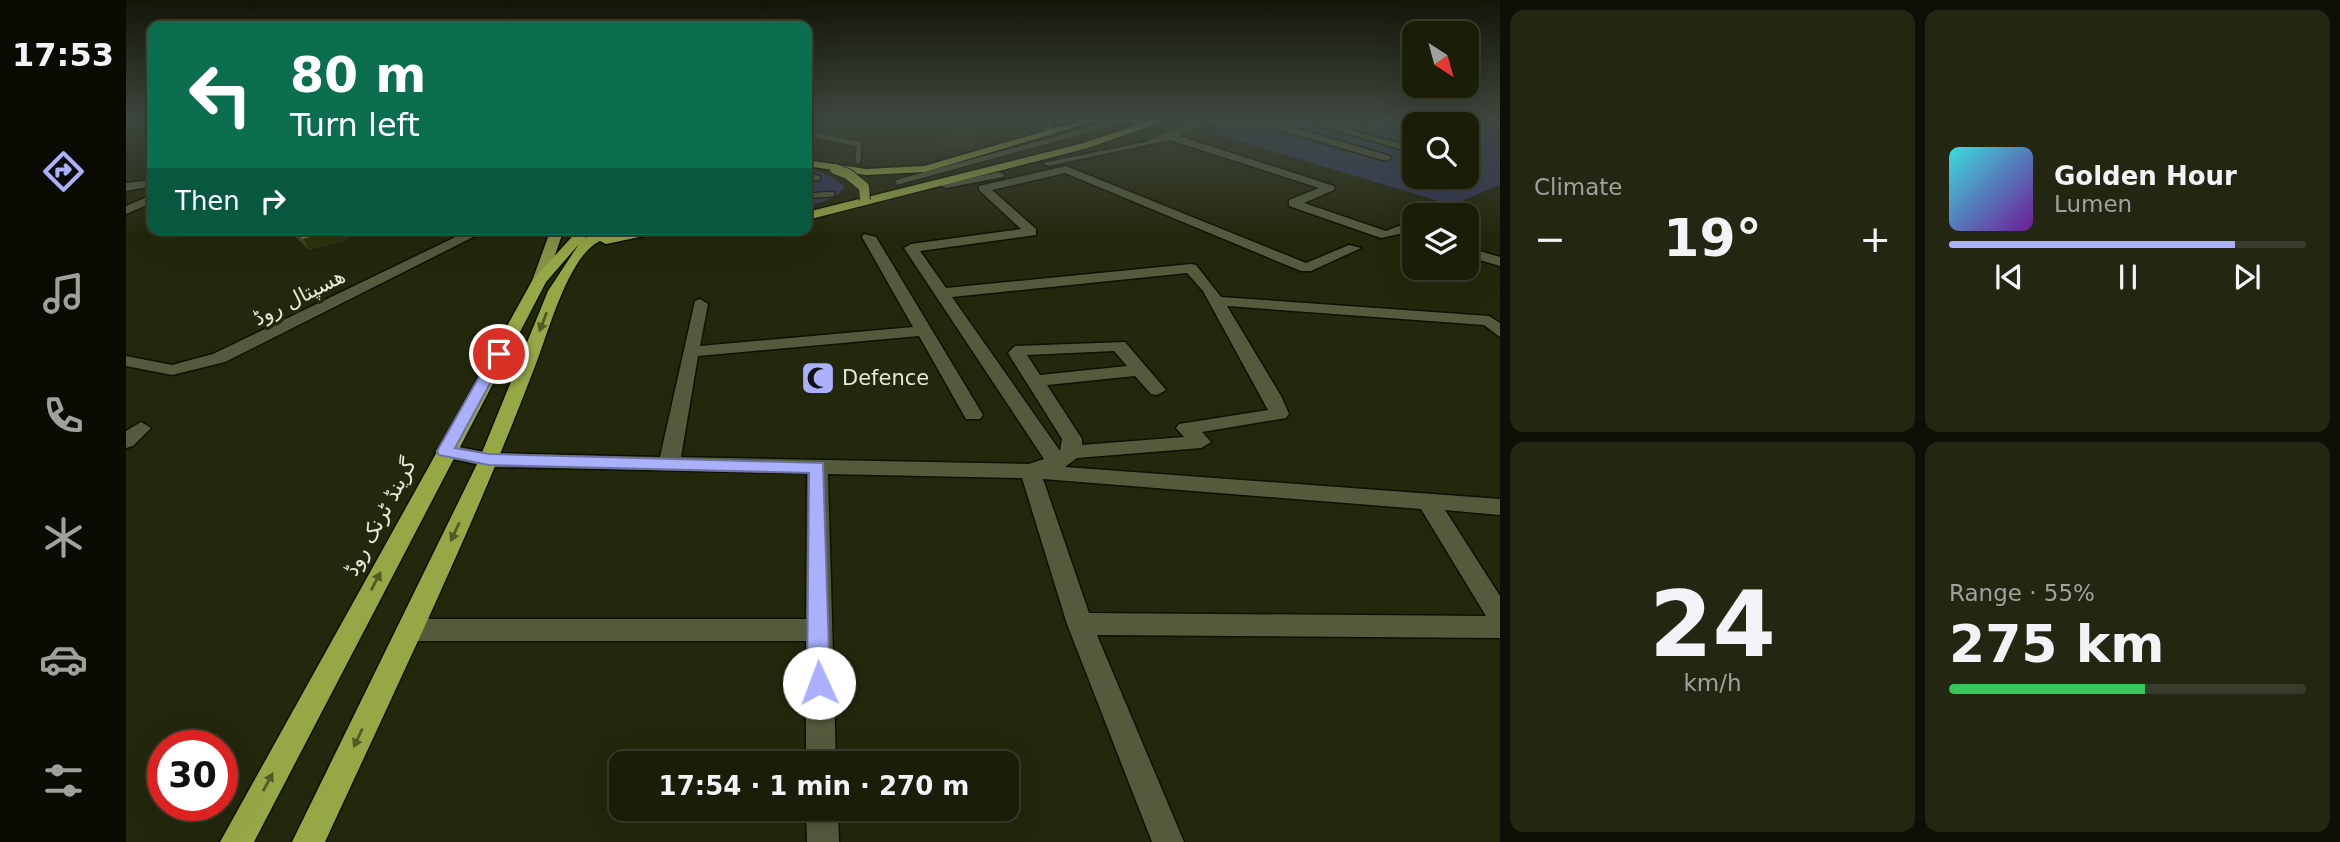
<!DOCTYPE html>
<meta charset="utf-8">
<style>
body{margin:0;font-family:"DejaVu Sans",Cairo,sans-serif;background:#232712;color:#f1f3f6;height:100vh;display:flex;flex-direction:column;font-size:26px;white-space:nowrap}
*{box-sizing:border-box;margin:0}
p{font-size:23px;color:#9fa29c}
.icon{flex:none;width:38px;height:38px;fill:none;stroke:currentColor;stroke-width:2;stroke-linecap:round;stroke-linejoin:round}
.map{position:relative;flex:1;overflow:hidden}
.details{display:flex;flex-direction:column;gap:10px;padding:10px;background:#0e1005;width:840px}
.details>*{flex:none}
.guide{position:absolute;left:21px;top:21px;width:665px;height:214px;border-radius:14px;box-shadow:0 7px 28px #0002,0 0 0 2px #383c2a;background:#0b6e4f;color:#fff;overflow:hidden}
.needle{width:46px;rotate:144deg}
.tools{position:absolute;left:1276px;top:21px;display:grid;gap:14px}
.tools a{display:grid;place-items:center;width:77px;height:77px;border-radius:14px;background:#1a1e09;box-shadow:0 7px 28px #0002,0 0 0 2px #383c2a;font-size:35px}
.speed{position:absolute;left:21px;top:730px;display:flex;gap:14px;font-size:35px;font-weight:700;text-align:center}
.speed>*{display:grid;place-content:center;width:91px;height:91px;border-radius:50%;background:#1a1e09;box-shadow:0 7px 28px #0002,0 0 0 2px #383c2a;line-height:1}
.speed .limit{border:10px solid #d22;background:#fff;color:#111}
.pin{position:absolute;display:grid;place-items:center;width:60px;height:60px;color:#fff;margin:-30px;border:4px solid #fff;border-radius:50%;box-shadow:0 2px 7px #0007}
.me{position:absolute;width:77px;margin:-38px;rotate:358deg;stroke-linejoin:round;filter:drop-shadow(0 0 5px #0008)}
.turn{display:flex;align-items:center;gap:24px;height:147px;padding:0 28px;font-size:32px}
.turn .icon{width:91px;height:91px;stroke-width:2.5}
.turn b{display:block;font-size:49px;line-height:60px}
.then{display:flex;align-items:center;height:66px;padding:0 28px;background:#0003;gap:14px;font-size:26px}
.big{font-size:52px;font-weight:700;line-height:1.1}
.details .widget{flex:1;display:flex;flex-direction:column;justify-content:center;gap:10px;min-width:0;padding:0 24px;border-radius:14px;background:#232712}
.details .dial{align-items:center;gap:0}
.dial b{font-size:91px;line-height:1}
.song{display:flex;align-items:center;gap:21px}
.cover{width:84px;height:84px;border-radius:10px;background:linear-gradient(135deg,hsl(180 70% 55%),hsl(280 70% 35%))}
.played{height:7px;border-radius:4px;background:linear-gradient(90deg,#aab0fb 80%,#383c2a 80%)}
.keys{display:flex;justify-content:space-around;direction:ltr}
.heat{display:flex;justify-content:space-between;align-items:center;font-size:38px;direction:ltr}
.charge{height:10px;border-radius:5px;background:linear-gradient(90deg,#34c759 55%,#383c2a 0)}
.details .tiles{flex:1;display:grid;gap:10px;grid-template-columns:repeat(2,1fr)}
.trip{position:absolute;left:483px;top:751px;width:410px;height:70px;border-radius:14px;background:#1a1e09;box-shadow:0 7px 28px #0002,0 0 0 2px #383c2a;font-weight:700;line-height:70px;text-align:center}
main{display:flex;flex:1;min-height:0}
.menu{display:flex;flex-direction:column;width:126px;justify-content:space-around;align-items:center;background:#0a0c04;color:#9fa29c}
.menu .icon{width:49px;height:49px}
.menu .on{color:#aab0fb}
.menu b{font-size:32px;color:#f1f3f6}
.map>svg:first-child{display:block}
.built{fill:#2a300c}
.green{fill:#37395d;fill-rule:evenodd}
.lines{fill:none;stroke-linecap:round;stroke-linejoin:round}
.service-casing{stroke:#0d1100;stroke-width:7}
.minor-casing{stroke:#0d1100;stroke-width:3}
.primary-casing{stroke:#0d1100;stroke-width:3}
.trunk-casing{stroke:#0d1100;stroke-width:3}
.service{stroke:#545b3d;stroke-width:5}
.minor{fill:#545b3d;fill-rule:evenodd}
.primary{fill:#859444;fill-rule:evenodd}
.trunk{fill:#96a746;fill-rule:evenodd}
.trunk-bridge-casing{stroke:#0d1100;stroke-width:12;stroke-linecap:butt}
.trunk-bridge{stroke:#96a746;stroke-width:10}
.wall{fill:#40481c}
.shaded-wall{fill:#2d340d}
.building{fill:#525930;stroke:#69704b;stroke-width:2}
.oneway{fill:#515b23}
.route{fill:#aab0fb;stroke:#6e72a3;stroke-width:2}
.labels{text-anchor:middle;dominant-baseline:central;stroke-width:7;stroke-linejoin:round;paint-order:stroke}
.street-label{font-size:21px;fill:#e5e9d8;stroke:#23280c}
.poi-label{font-size:21px;fill:#e5e9d8;stroke:#23280c;text-anchor:start}
</style>
<main>
<nav class="menu">
<b>17:53</b>
<svg class="icon on" aria-label="directions" viewBox="0 0 24 24"><path d="M12 3l9 9-9 9-9-9zM9 14v-3h6M13 9l2 2-2 2"/></svg>
<svg class="icon" aria-label="music" viewBox="0 0 24 24"><path d="M9 18V5l10-2v13"/><circle cx="6" cy="18" r="3"/><circle cx="16" cy="16" r="3"/></svg>
<svg class="icon" aria-label="phone" viewBox="0 0 24 24"><path d="M5 4h4l2 5-3 2q2 4 5 5l2-3 5 2v4C11 20 4 13 5 4z"/></svg>
<svg class="icon" aria-label="climate" viewBox="0 0 24 24"><path d="M12 3v18M4 7l16 10M4 17L20 7"/></svg>
<svg class="icon" aria-label="car" viewBox="0 0 24 24"><path d="M5 17H2v-5l4-1 3-4h7l3 4 3 1v5h-3M9 17h6M6 11h13"/><circle cx="7" cy="17" r="2"/><circle cx="17" cy="17" r="2"/></svg>
<svg class="icon" aria-label="filters" viewBox="0 0 24 24"><path d="M4 7h16M4 17h16"/><circle cx="9" cy="7" r="2"/><circle cx="15" cy="17" r="2"/></svg>
</nav>
<div class="map">
<svg width="1374" height="842" viewBox="0 0 1374 842">
<rect width="100%" height="100%" fill="#23280c"/>
<path class="built" d="M824,120h30l-8,29 -31,-2z"/>
<g class="green">
<path d="M1093,120h281v65l-48,20 -239,-72zM1288,124h52v53h-52z"/>
<path d="M681,167l23,9 14,10c-6,14 -24,16 -37,20z"/>
</g>
<g class="lines">
<g class="service-casing">
<g id="service">
<path d="M921,120l3,13"/>
<path d="M681,134l52,10 -1,17"/>
<path d="M681,176l11,2"/>
<path d="M772,182l227,-62"/>
<path d="M681,196l25,-2"/>
</g>
</g>
<g class="minor-casing">
<g id="minor">
<path d="M1068,120h74l122,36 1,2 -5,3 -131,-38 -23,4 -28,-5 -25,14 155,50v4l-30,13 82,28 13,-5 15,5v8l-15,-5 -18,4 -92,-32v-6l30,-12 -149,-48 -122,26 -5,-3 102,-21z"/>
<path d="M1174,120c13,0 26,7 39,7 13,-1 26,-7 39,-7l-28,10 64,17v6z"/>
<path d="M1286,120h17l8,4z"/>
<path d="M940,166l240,97 43,-18 12,3 -50,23h-10l-236,-98 -73,17 44,39v6l-116,16 26,37 245,-24 5,1 25,32 268,19 11,7v14l-16,-12 -257,-19 54,90 8,18 -3,4 -84,14 9,10 -10,6 -124,10 -12,9 435,32v16l-55,-5 55,86v42l-403,-3 87,207h-32l-85,-218 -45,-146 -194,-4 8,289h-30v-122h-397l-9,-3 -4,-8 4,-8 9,-3h397l1,-146 -318,-6 -51,-11 -3,-5 10,-7 44,9 171,4 35,-156 5,-2 8,5 -8,42 213,-19 -51,-90 2,-3 12,3 107,178 -3,4h-14l-47,-83 -221,20 -17,101 348,7 15,-5 -140,-211 7,-4 110,-15 -42,-39v-4zM1061,273l16,18 65,119 -89,14 -3,4 8,9 -102,8v-6l-35,-54 88,-9 16,18 6,1 9,-5 -41,-48 -110,4 -7,7 54,86 -2,12 -108,-154zM988,351l13,15 -87,9 -13,-20zM917,479l378,30 65,107 -397,-3z"/>
<path d="M873,172l6,3 -2,2 -57,11 -6,-3z"/>
<path d="M26,180v6l-26,5v-8z"/>
<path d="M26,195v8l-26,11v-8z"/>
<path d="M346,229h17l-264,133 -53,13 -46,-9v-10l46,9 41,-11z"/>
<path d="M1340,247l34,10v9l-34,-10z"/>
<path d="M15,422l10,6 -18,18 -7,2v-17z"/>
<path d="M680,808h32l1,34h-32z"/>
</g>
</g>
<g class="primary-casing">
<path id="primary" d="M425,229h13l-18,52 -7,4 -5,-1 -2,-3z"/>
</g>
<g class="trunk-casing">
<g id="trunk">
<path d="M957,120h16l-174,52 -59,3 -59,-9v-6l59,9 58,-3z"/>
<path d="M1026,120h15l-79,28 -281,72v-8l273,-68z"/>
<path d="M453,229h14l-8,9 21,-9h18l-3,3 56,-3 -71,15 -6,-3c-31,14 -51,89 -63,120 -62,164 -139,322 -212,481h-33l187,-382 69,-169 31,-47 -33,38 -292,560h-34l312,-561z"/>
<path d="M561,229h93l-6,4h-81z"/>
</g>
</g>
<use href="#service" class="service"/>
<use href="#minor" class="minor"/>
<use href="#primary" class="primary"/>
<use href="#trunk" class="trunk"/>
<g class="trunk-bridge-casing">
<path id="trunk-bridge" d="M709,169l13,5 16,13 1,13"/>
</g>
<use href="#trunk-bridge" class="trunk-bridge"/>
</g>
<path class="wall" d="M162,229h55l5,11 -39,10z"/>
<g class="shaded-wall">
<path d="M63,229h32l-29,7z"/>
<path d="M211,229h6l5,11 -39,10 -6,-12z"/>
</g>
<path class="building" d="M168,229h43l-34,9z"/>
<defs><path id="oneway-solid" d="M-6-.8H1V-3.2L6.5 0L1 3.2V.8H-6Z" transform="scale(1.75)"/></defs>
<g class="oneway">
<use href="#oneway-solid" transform="translate(417 322) rotate(111)"/>
<use href="#oneway-solid" transform="translate(329 532) rotate(115)"/>
<use href="#oneway-solid" transform="translate(250 581) rotate(-62)"/>
<use href="#oneway-solid" transform="translate(232 738) rotate(115)"/>
<use href="#oneway-solid" transform="translate(142 782) rotate(-62)"/>
</g>
<linearGradient id="sky" x2="0" y2="1"><stop stop-color="#131607"/><stop offset="0.5" stop-color="#3f4840"/><stop offset="1" stop-color="#3f4840" stop-opacity="0"/></linearGradient>
<rect width="1374" height="238" fill="url(#sky)"/>
<path class="route" d="M373,350l7,4 -51,94 34,6 334,9 7,220 -3,7 -8,3 -8,-3 -4,-7 2,-210 -320,-8 -50,-10 -2,-4 55,-97z"/>
<defs>
<g id="mosque-square" transform="scale(1.75)"><rect x="-9" y="-9" width="18" height="18" rx="4" fill="#aab0fb" stroke="#23280c"/><path d="M3.5-4.9A6 6 0 1 0 3.5 4.9A5 5 0 1 1 3.5-4.9Z" fill="#111"/></g>
</defs>
<g fill-rule="evenodd">
<use href="#mosque-square" x="692" y="378"/>
</g>
<g class="labels">
<g class="street-label">
<text transform="translate(173 297) rotate(-27)">ھسپتال روڈ</text>
<text transform="translate(254 517) rotate(-62)">گرینڈ ٹرنک روڈ</text>
</g>
<g class="poi-label">
<text x="716" y="378">Defence</text>
</g>
</g>
</svg>
<div class="tools">
<a><svg class="needle" viewBox="-14 -14 28 28"><path d="M0-13l5 13h-10z" fill="#e53935"/><path d="M0 13l5-13h-10z" fill="#9fa29c"/></svg></a>
<a><svg class="icon" aria-label="search" viewBox="0 0 24 24"><circle cx="10" cy="10" r="6"/><path d="M15 15l6 6"/></svg></a>
<a><svg class="icon" aria-label="layers" viewBox="0 0 24 24"><path d="M12 4l9 5-9 5-9-5zM3 14l9 5 9-5"/></svg></a>
</div>
<div class="speed"><div class="limit">30</div></div>
<div class="pin" style="left:373px;top:354px;background:#d93025"><svg class="icon" aria-label="arrive" viewBox="0 0 24 24"><path d="M6 21V4h12l-3 4 3 4H6"/></svg></div>
<svg class="me" style="left:693px;top:683px" viewBox="-20 -20 40 40"><circle r="19" fill="#fff"/><path d="M0-13L10 11 0 6-10 11z" fill="#aab0fb"/></svg>
<div class="trip">17:54 · 1 min · 270 m</div>
<div class="guide">
<div class="turn"><svg class="icon" aria-label="left" viewBox="0 0 24 24"><path d="M17 20v-9H6M10 6l-5 5 5 5"/></svg><div><b>80 m</b>Turn left</div></div>
<div class="then">Then<svg class="icon" aria-label="right" viewBox="0 0 24 24"><path d="M7 20v-9h11M14 6l5 5-5 5"/></svg></div>
</div>
</div>
<section class="details">
<div class="tiles">
<div class="widget"><p>Climate</p>
<div class="heat"><a>−</a><b class="big">19°</b><a>+</a></div>
</div>
<div class="widget">
<div class="song"><i class="cover"></i><div><b>Golden Hour</b><p>Lumen</p></div></div>
<div class="played"></div>
<div class="keys"><svg class="icon" aria-label="previous" viewBox="0 0 24 24"><path d="M18 5L8 12l10 7zM5 5v14"/></svg><svg class="icon" aria-label="pause" viewBox="0 0 24 24"><path d="M8 5v14M16 5v14"/></svg><svg class="icon" aria-label="next" viewBox="0 0 24 24"><path d="M6 5l10 7-10 7zM19 5v14"/></svg></div>
</div>
<div class="widget dial"><b>24</b><p>km/h</p></div>
<div class="widget"><p>Range · 55%</p><b class="big">275 km</b><div class="charge"></div></div>
</div>
</section>
</main>
